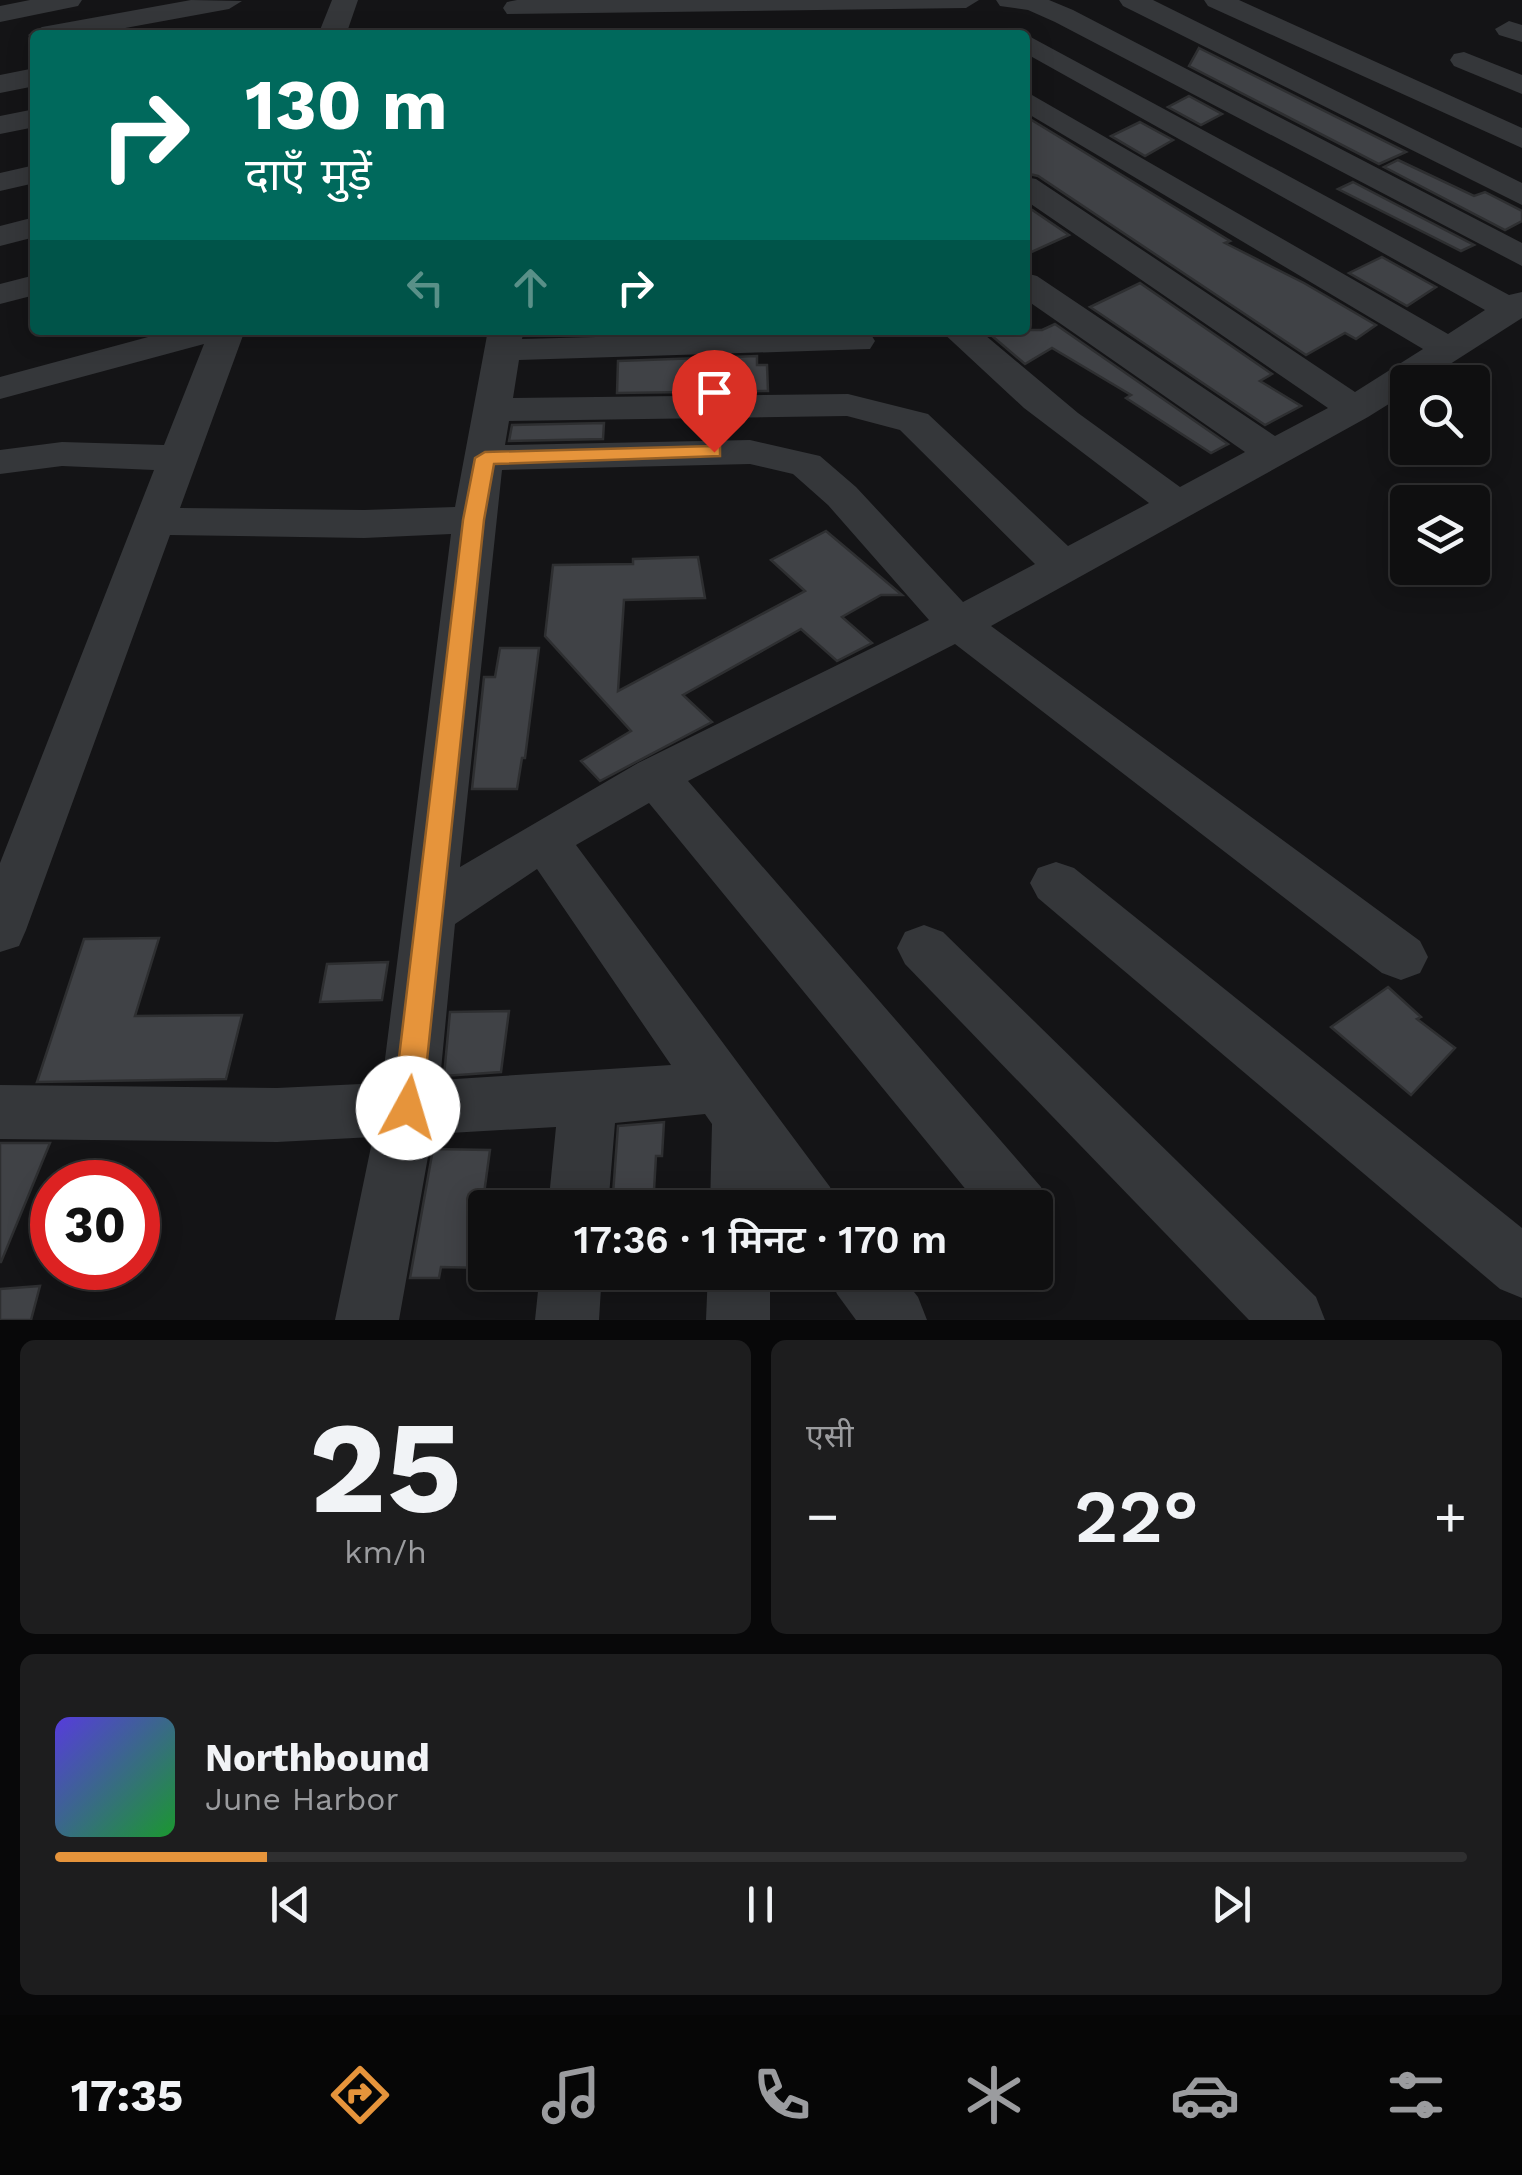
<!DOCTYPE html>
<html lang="hi">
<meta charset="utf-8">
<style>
body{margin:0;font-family:"Work Sans","Noto Sans Devanagari",sans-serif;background:#1d1d1e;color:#f1f3f6;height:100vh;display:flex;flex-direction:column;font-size:38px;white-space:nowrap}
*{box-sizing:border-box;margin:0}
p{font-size:32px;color:#9b9c9f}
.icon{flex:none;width:55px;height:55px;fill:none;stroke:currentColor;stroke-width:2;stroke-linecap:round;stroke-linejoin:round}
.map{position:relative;height:1320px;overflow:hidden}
.sheet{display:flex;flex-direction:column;gap:20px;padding:20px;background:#080809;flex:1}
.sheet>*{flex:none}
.banner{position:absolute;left:30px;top:30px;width:1000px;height:305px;border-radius:10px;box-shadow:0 5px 25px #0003,0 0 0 2px #2f2f30;background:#00695c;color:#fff;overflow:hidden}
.tools{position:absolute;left:1390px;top:365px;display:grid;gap:20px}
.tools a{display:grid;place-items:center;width:100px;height:100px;border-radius:10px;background:#0f0f10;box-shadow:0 5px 25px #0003,0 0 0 2px #2f2f30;font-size:50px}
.speed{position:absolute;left:30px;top:1160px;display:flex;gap:20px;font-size:50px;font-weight:700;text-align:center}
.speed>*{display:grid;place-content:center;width:130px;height:130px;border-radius:50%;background:#0f0f10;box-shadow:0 5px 25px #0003,0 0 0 2px #2f2f30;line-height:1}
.speed .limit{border:15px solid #d22;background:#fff;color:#111}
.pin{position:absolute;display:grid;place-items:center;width:85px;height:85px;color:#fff;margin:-102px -42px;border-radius:50% 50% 50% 0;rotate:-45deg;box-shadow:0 0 10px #0007}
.pin .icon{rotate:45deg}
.me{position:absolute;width:110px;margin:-55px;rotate:6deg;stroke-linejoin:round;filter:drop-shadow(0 0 8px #0008)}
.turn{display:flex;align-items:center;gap:35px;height:210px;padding:0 50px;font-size:45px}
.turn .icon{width:130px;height:130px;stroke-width:2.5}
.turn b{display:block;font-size:70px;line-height:85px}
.lanes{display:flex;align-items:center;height:95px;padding:0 50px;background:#0003;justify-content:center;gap:50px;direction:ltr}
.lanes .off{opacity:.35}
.big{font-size:75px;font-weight:600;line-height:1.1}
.sheet .tile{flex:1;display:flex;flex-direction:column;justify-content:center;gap:15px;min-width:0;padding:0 35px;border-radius:15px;background:#1d1d1e}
.sheet .dial{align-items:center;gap:0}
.dial b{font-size:130px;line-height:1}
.song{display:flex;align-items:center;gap:30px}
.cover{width:120px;height:120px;border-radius:15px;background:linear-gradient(135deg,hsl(250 70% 55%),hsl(130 70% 35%))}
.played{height:10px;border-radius:5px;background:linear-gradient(90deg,#e6943b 15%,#2f2f30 15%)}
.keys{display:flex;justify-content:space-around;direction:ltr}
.heat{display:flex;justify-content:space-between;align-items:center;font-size:55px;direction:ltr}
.sheet .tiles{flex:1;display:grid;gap:20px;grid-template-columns:1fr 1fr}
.tile:last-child{grid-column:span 2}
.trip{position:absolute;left:468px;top:1190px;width:585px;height:100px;border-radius:10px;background:#0f0f10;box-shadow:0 5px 25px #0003,0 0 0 2px #2f2f30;font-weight:600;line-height:100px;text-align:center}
.dock{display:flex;height:160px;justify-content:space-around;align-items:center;background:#060606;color:#9b9c9f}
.dock .icon{width:70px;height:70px}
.dock .on{color:#e6943b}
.dock b{font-size:45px;color:#f1f3f6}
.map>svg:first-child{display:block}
.building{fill:#404246;stroke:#2e2f31;stroke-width:2.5}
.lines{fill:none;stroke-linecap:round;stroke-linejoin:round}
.minor{fill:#35373a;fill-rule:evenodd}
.route{fill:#e6943b;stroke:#966026;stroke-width:2.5}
</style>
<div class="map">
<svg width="1522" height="1320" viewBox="0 0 1522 1320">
<rect width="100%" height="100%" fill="#141416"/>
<g class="building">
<path d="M1199,48l207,104 -27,12 -190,-98z"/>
<path d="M1189,96l33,18 -21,11 -33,-18z"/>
<path d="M1025,116l205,125 -5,2 79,40 72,42 -20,14 -11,-6 -39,22 -268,-179 -13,-3z"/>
<path d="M1140,122l33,18 -28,16 -34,-20z"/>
<path d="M1398,160l76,36 11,-4 37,19v10l-17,9 -121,-63z"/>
<path d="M1353,182l121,63 -13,6 -123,-62z"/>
<path d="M1025,205l44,30 -44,20z"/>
<path d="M1382,257l54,30 -29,19 -58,-33z"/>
<path d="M1140,283l132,91 -12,7 41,25 -36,19 -175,-118z"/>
<path d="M1055,324l173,120 -17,9 -85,-55 5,-3 -79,-47 -27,16 -40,-34h57z"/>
<path d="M757,356v9h10l1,26 -151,2 1,-32z"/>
<path d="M604,423l-1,16 -94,2 3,-16z"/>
<path d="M826,531l76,64h-21l-39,22 30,26 -35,18 -36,-32 -118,66 29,27 -112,59 -19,-20 50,-30 -86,-95 8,-71 80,-1v-5l65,-2 7,41 -81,2 -6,91 187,-100 -34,-31z"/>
<path d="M500,648h39l-14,110h-3l-5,31h-45l12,-112h11z"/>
<path d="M159,938l-24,78 107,-1 -16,64 -189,3 47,-143z"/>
<path d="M388,962l-6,38 -62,2 7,-38z"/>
<path d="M1388,987l33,30 -4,2 38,29 -44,47 -80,-68z"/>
<path d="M509,1011l-8,61 -57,4 6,-64z"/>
<path d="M664,1122l-2,34h-6l-3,52h-41l6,-82z"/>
<path d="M0,1143h50l-49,119h-1z"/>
<path d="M433,1149l57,1 -10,73h5v45l-44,-1 -2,11h-29z"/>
<path d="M40,1286l-9,34h-31v-31z"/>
</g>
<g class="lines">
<g class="minor">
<path d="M30,0h52l-4,6 -78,16v-16z"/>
<path d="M191,0l51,1 -13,8 -142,26h-52v6l-7,-6 14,-8z"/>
<path d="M332,0h26l-12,35h-28z"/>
<path d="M517,0h462l-13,8 -459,6 -4,-6 4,-6z"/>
<path d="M996,0h53l24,10 449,233v23l-467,-244 -27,-12 -28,-4z"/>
<path d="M1119,0h34l369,183v22l-399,-199z"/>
<path d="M1204,0h35l283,128v20l-314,-142z"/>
<path d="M1509,21l13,4v17l-23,-7 -4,-6z"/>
<path d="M1025,34l484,261 13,-3v26l-100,64h-14v10l-40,25 -377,209 429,315 8,16 -8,16 -19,7 -19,-7 -427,-329 -267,137 353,406 9,21 -9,21 -6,2v-23h-54l-332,-405 -73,42 254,342 9,21h-129l2,-84 -7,-10 -90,9 -7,85h-60l8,-81 -124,7 -33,186h-64l38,-183 -96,5 -277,-3v-54l277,3 105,-5 69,-549 -87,4 -194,-3 -144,395 -7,16 -19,6v-89l154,-393 -92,-4 -62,8v-24l62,-8 102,3 40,-101 -204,55v-22l174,-47h71l-65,178 184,2 91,-3 33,-177h36l-2,9 335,-9 13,3 5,8 -5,8 -351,11 -6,38 335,-4 80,20 140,132 81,-43 -125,-95 -84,-78h39l99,83 102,74 65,-35 -220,-153v-26l12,3 238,160 53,-28 -303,-208v-23l11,2 319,213 68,-43 -398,-237v-21l423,243 37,-24 -460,-257v-18h-5zM847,416l53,14 135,134 -72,38 -107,-115 -36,-31 -70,-16 -245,5 4,-24zM750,464l43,10 35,31 101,115 -291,143 -178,104 42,-397zM537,869l134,196 -231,15 15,-156z"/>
<path d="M1464,52l58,23v19l-68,-28 -4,-6 4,-6z"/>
<path d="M35,68v18l-35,7v-18z"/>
<path d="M35,109v18l-35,7v-18z"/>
<path d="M35,165v18l-35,8v-18z"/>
<path d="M35,217v20l-35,9v-20z"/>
<path d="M35,275v20l-35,9v-20z"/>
<path d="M1056,862l18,6 448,360v70l-22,-9 -462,-391 -8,-15 8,-15z"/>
<path d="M924,925l19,7 373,365 9,23h-76l-344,-356 -8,-16 8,-16z"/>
<path d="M540,1272h62l-3,48h-64z"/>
<path d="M708,1272h62v48h-64z"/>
<path d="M828,1272h70l20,25 9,23h-71l-19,-26z"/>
</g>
</g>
<path class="route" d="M714,446l6,1v9l-226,8 -10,56 -62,588 -4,9 -10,4 -11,-4 -4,-9 70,-588 12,-62 10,-6z"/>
</svg>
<div class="tools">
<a><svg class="icon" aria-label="search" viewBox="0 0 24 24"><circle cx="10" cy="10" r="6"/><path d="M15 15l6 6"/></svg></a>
<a><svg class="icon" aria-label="layers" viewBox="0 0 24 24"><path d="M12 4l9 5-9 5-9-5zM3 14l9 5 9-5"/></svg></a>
</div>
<div class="speed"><div class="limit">30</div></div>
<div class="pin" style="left:714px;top:452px;background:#d93025"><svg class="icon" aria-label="arrive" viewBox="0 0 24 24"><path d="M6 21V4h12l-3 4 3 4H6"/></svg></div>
<svg class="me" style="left:408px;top:1108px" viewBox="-20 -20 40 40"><circle r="19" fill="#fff"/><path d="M0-13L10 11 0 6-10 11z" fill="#e6943b"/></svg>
<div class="trip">17:36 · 1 मिनट · 170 m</div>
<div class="banner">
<div class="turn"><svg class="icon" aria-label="right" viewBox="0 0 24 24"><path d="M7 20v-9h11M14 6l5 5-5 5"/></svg><div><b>130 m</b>दाएँ मुड़ें</div></div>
<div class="lanes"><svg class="icon off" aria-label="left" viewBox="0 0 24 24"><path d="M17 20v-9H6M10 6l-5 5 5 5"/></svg><svg class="icon off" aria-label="ahead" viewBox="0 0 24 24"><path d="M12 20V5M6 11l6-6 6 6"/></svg><svg class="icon" aria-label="right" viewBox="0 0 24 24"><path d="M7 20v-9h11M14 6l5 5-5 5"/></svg></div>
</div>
</div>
<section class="sheet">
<div class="tiles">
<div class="tile dial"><b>25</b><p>km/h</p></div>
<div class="tile"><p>एसी</p>
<div class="heat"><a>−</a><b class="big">22°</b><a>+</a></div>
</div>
<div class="tile">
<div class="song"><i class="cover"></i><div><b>Northbound</b><p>June Harbor</p></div></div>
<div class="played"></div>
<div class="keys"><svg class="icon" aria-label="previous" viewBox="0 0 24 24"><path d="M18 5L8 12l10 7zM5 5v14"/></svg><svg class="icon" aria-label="pause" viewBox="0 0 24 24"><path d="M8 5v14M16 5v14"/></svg><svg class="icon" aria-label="next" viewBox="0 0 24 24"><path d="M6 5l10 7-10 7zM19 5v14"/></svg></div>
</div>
</div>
</section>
<nav class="dock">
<b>17:35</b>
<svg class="icon on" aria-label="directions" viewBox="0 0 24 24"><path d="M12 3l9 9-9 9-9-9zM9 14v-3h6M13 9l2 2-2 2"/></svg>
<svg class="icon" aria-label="music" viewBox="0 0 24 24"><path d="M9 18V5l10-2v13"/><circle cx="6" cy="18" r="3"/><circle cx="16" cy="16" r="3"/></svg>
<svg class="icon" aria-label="phone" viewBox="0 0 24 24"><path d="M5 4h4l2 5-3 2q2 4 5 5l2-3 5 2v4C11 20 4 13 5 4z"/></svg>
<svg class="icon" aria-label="climate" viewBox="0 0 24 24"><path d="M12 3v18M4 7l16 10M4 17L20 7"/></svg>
<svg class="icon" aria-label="car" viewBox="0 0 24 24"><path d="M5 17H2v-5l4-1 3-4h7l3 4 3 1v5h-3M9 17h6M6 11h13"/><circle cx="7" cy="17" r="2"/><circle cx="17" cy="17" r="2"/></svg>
<svg class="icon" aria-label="filters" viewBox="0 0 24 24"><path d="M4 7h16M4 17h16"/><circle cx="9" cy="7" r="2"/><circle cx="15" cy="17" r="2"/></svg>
</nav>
